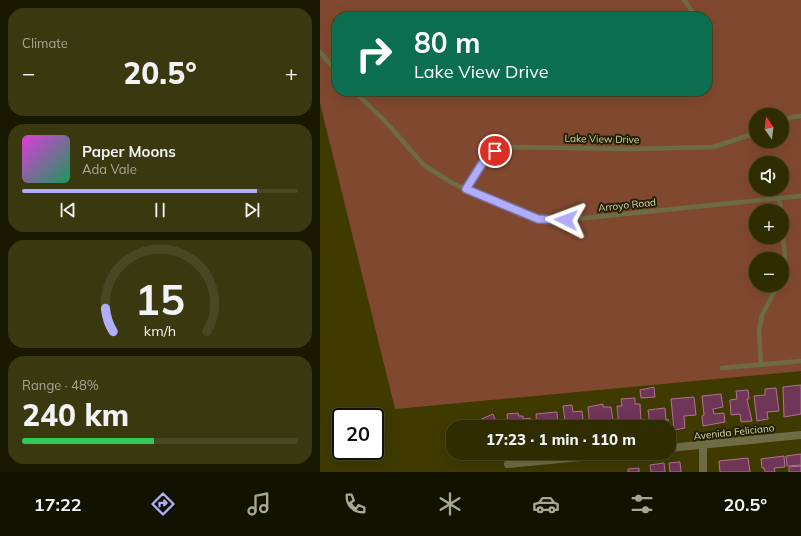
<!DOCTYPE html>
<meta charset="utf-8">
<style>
body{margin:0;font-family:Mulish,sans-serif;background:#3a380f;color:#f1f3f6;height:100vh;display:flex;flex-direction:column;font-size:15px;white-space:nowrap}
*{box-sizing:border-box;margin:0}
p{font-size:13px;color:#a7a799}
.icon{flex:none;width:22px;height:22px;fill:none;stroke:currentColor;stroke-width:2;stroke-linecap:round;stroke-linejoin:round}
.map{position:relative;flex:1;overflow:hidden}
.side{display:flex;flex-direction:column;gap:8px;padding:8px;background:#191800;width:320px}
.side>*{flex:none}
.banner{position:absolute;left:12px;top:12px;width:380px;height:84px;border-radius:16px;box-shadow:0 4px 16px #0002,0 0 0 1px #494822;background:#0b6e4f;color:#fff;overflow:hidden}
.needle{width:26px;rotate:346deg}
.tools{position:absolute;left:429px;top:108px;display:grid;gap:8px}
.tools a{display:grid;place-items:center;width:40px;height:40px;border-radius:50%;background:#2e2c00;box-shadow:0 4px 16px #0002,0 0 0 1px #494822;font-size:20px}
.speed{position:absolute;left:12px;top:408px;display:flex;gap:8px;font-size:20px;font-weight:700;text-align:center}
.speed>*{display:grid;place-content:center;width:52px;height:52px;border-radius:50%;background:#2e2c00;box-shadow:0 4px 16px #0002,0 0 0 1px #494822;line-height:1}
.speed .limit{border:2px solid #111;border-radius:6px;background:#fff;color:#111}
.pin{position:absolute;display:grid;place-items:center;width:34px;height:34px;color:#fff;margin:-17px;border:2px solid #fff;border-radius:50%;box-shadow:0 1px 4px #0007}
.me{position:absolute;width:44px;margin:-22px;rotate:273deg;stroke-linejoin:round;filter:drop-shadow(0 0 3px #0008)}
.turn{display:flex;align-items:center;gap:14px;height:84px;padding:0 16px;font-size:18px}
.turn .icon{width:52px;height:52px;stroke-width:2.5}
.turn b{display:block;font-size:28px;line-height:34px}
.big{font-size:30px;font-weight:800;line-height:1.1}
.side .card{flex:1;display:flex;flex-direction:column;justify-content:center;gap:6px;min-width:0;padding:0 14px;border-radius:16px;background:#3a380f}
.side .dial{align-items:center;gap:0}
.dial svg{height:104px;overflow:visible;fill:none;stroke:#494822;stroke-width:7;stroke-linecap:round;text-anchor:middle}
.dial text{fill:#f1f3f6;stroke:none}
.song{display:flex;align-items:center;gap:12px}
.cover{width:48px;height:48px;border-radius:6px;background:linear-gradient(135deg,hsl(300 70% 55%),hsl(150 70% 35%))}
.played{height:4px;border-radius:2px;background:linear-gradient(90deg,#b1adfa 85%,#494822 85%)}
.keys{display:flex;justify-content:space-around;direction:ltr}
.heat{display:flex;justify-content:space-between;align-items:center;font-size:22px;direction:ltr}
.charge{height:6px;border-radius:3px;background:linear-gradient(90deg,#34c759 48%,#494822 0)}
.trip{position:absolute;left:126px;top:420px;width:230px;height:40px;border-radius:16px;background:#2e2c00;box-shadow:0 4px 16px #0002,0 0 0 1px #494822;font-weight:800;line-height:40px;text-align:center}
.dock{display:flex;height:64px;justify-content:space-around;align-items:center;background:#121200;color:#a7a799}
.dock .icon{width:28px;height:28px}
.dock .selected{color:#b1adfa}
.dock b{font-size:18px;color:#f1f3f6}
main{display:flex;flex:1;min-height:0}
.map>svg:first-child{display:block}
.green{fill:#80492f;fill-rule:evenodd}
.building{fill:#6f3657;stroke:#b17295}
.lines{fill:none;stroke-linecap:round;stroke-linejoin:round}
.service{stroke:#6e6c44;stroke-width:4.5}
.minor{stroke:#6e6c44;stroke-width:8}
.route-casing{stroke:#7370a2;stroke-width:10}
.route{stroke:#b1adfa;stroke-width:7}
.labels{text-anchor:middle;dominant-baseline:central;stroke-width:4;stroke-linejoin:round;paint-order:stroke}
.street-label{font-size:10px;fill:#d6d4b2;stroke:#232104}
</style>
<main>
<section class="side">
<div class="card"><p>Climate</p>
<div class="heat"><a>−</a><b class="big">20.5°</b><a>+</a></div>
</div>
<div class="card">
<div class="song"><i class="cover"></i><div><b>Paper Moons</b><p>Ada Vale</p></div></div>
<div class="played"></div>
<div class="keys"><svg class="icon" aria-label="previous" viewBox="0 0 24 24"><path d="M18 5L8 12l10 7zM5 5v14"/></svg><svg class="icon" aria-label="pause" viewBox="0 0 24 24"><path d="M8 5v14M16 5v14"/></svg><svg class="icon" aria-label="next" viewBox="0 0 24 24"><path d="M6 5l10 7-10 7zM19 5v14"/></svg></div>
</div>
<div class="card dial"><svg viewBox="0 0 100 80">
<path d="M14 69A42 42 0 1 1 86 69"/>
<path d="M14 69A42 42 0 0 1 8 51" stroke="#b1adfa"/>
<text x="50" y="56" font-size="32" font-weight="700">15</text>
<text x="50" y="72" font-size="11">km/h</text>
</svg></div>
<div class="card"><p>Range · 48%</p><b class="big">240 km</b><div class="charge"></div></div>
</section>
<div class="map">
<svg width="481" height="472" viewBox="0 0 481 472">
<rect width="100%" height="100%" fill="#3e3a00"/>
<path class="green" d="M0,0h481v371l-406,38 -75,-306zM17,17h370v74h-370zM436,115h26v26h-26zM436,163h26v26h-26zM436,211h26v26h-26zM436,259h26v26h-26z"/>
<g class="building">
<path d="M481,385v29l-17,3 -1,-30z"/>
<path d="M334,387l1,10 -14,1 -1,-8z"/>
<path d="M456,388l3,23 -12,1 1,7 -11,2 -3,-25 11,-1v-6z"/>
<path d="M428,390l1,9h-2l5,22 -11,1 -1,-8 -9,1 -1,-15 7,-1 -1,-8z"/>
<path d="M401,394l2,13 -10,2 1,5 10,-1 1,9 -22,4 -1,-10 2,-1 -2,-19z"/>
<path d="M374,397l2,18 -12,1 1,12 -11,2 -3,-31z"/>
<path d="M315,398v6h5l1,18 -12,1 2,4h-12l-2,-21h5l-1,-7z"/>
<path d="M283,404v3h8l3,20h-24l-2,-20z"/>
<path d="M252,405l1,7 9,-1 2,16h-18l-3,-21z"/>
<path d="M345,408l1,12 2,-1 2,12 -1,-4h-11v-3l-8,1 -2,-15z"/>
<path d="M237,412l1,14 -21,1 -1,-13z"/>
<path d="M198,413l1,3h4v3l7,-1 1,9h-23l-1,-13z"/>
<path d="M173,414l4,11 2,-1 1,3h-21l-2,-6z"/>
<path d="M481,454v18h-12v-5l12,-1 -1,-1 -13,1 -1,-10z"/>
<path d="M464,456l1,11 -11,1 1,4h-10l-1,-4h-2l-1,-9z"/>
<path d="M428,458l2,14h-30l-1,-11z"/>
<path d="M360,462l1,10h-11l-1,-9z"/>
<path d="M344,463l1,9h-14l-1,-7z"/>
<path d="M319,468v4h-11v-3z"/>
</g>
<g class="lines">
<g class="service">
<path d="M364,0l12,17"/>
<path d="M0,52l17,20"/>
<path d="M34,91l30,29 40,45 28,18 41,19 45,17 28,1 235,-24"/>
<path d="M462,122l10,-5 9,-1"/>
<path d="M146,189l19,-30 10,-8 17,-4 119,2 82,-2 43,-14"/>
<path d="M459,198l2,13"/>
<path d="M462,228l3,28 -3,21"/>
<path d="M441,365l-2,-34 3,-16 16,-30"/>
<path d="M402,368l79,-7"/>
</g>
<g class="minor">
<path d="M349,448l132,-13"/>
<path d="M188,464l114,-11"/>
<path d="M383,472v-27"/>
</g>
</g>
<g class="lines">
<g class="route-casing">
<path id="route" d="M175,151l-10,8 -19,30 72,30 28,1"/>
</g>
<use href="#route" class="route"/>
</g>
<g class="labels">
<g class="street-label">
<text transform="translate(282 139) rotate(1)">Lake View Drive</text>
<text transform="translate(307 205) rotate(-6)">Arroyo Road</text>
<text transform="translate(414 432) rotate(-6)">Avenida Feliciano</text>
</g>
</g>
</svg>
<div class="tools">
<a><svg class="needle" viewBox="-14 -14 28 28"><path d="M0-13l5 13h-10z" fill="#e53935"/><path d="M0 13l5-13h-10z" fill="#a7a799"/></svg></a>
<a><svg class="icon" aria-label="sound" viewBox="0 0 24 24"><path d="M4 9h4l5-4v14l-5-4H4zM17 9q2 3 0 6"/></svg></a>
<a>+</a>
<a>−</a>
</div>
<div class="speed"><div class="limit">20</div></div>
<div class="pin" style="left:175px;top:151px;background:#d93025"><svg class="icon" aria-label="arrive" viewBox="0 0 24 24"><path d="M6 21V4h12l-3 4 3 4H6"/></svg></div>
<svg class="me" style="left:246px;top:220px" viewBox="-20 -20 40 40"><path d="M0-17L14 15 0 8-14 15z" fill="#b1adfa" stroke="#fff" stroke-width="4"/></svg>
<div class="trip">17:23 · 1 min · 110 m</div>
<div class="banner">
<div class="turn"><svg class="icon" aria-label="right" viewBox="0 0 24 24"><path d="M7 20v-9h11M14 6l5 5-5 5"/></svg><div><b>80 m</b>Lake View Drive</div></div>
</div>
</div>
</main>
<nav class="dock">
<b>17:22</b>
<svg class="icon selected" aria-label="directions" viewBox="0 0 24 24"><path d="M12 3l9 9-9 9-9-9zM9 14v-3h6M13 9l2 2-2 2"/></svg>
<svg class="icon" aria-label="music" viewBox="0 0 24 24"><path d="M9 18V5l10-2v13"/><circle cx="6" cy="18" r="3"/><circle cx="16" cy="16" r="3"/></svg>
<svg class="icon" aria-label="phone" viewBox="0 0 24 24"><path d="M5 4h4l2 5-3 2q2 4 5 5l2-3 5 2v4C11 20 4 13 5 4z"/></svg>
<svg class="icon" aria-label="climate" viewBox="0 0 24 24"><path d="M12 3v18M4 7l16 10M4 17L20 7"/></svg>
<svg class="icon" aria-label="car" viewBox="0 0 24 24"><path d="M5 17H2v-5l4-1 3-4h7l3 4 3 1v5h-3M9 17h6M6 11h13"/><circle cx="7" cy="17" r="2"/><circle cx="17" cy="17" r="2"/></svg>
<svg class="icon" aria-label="filters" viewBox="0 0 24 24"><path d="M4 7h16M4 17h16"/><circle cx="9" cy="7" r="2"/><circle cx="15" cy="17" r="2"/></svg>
<b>20.5°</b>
</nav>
